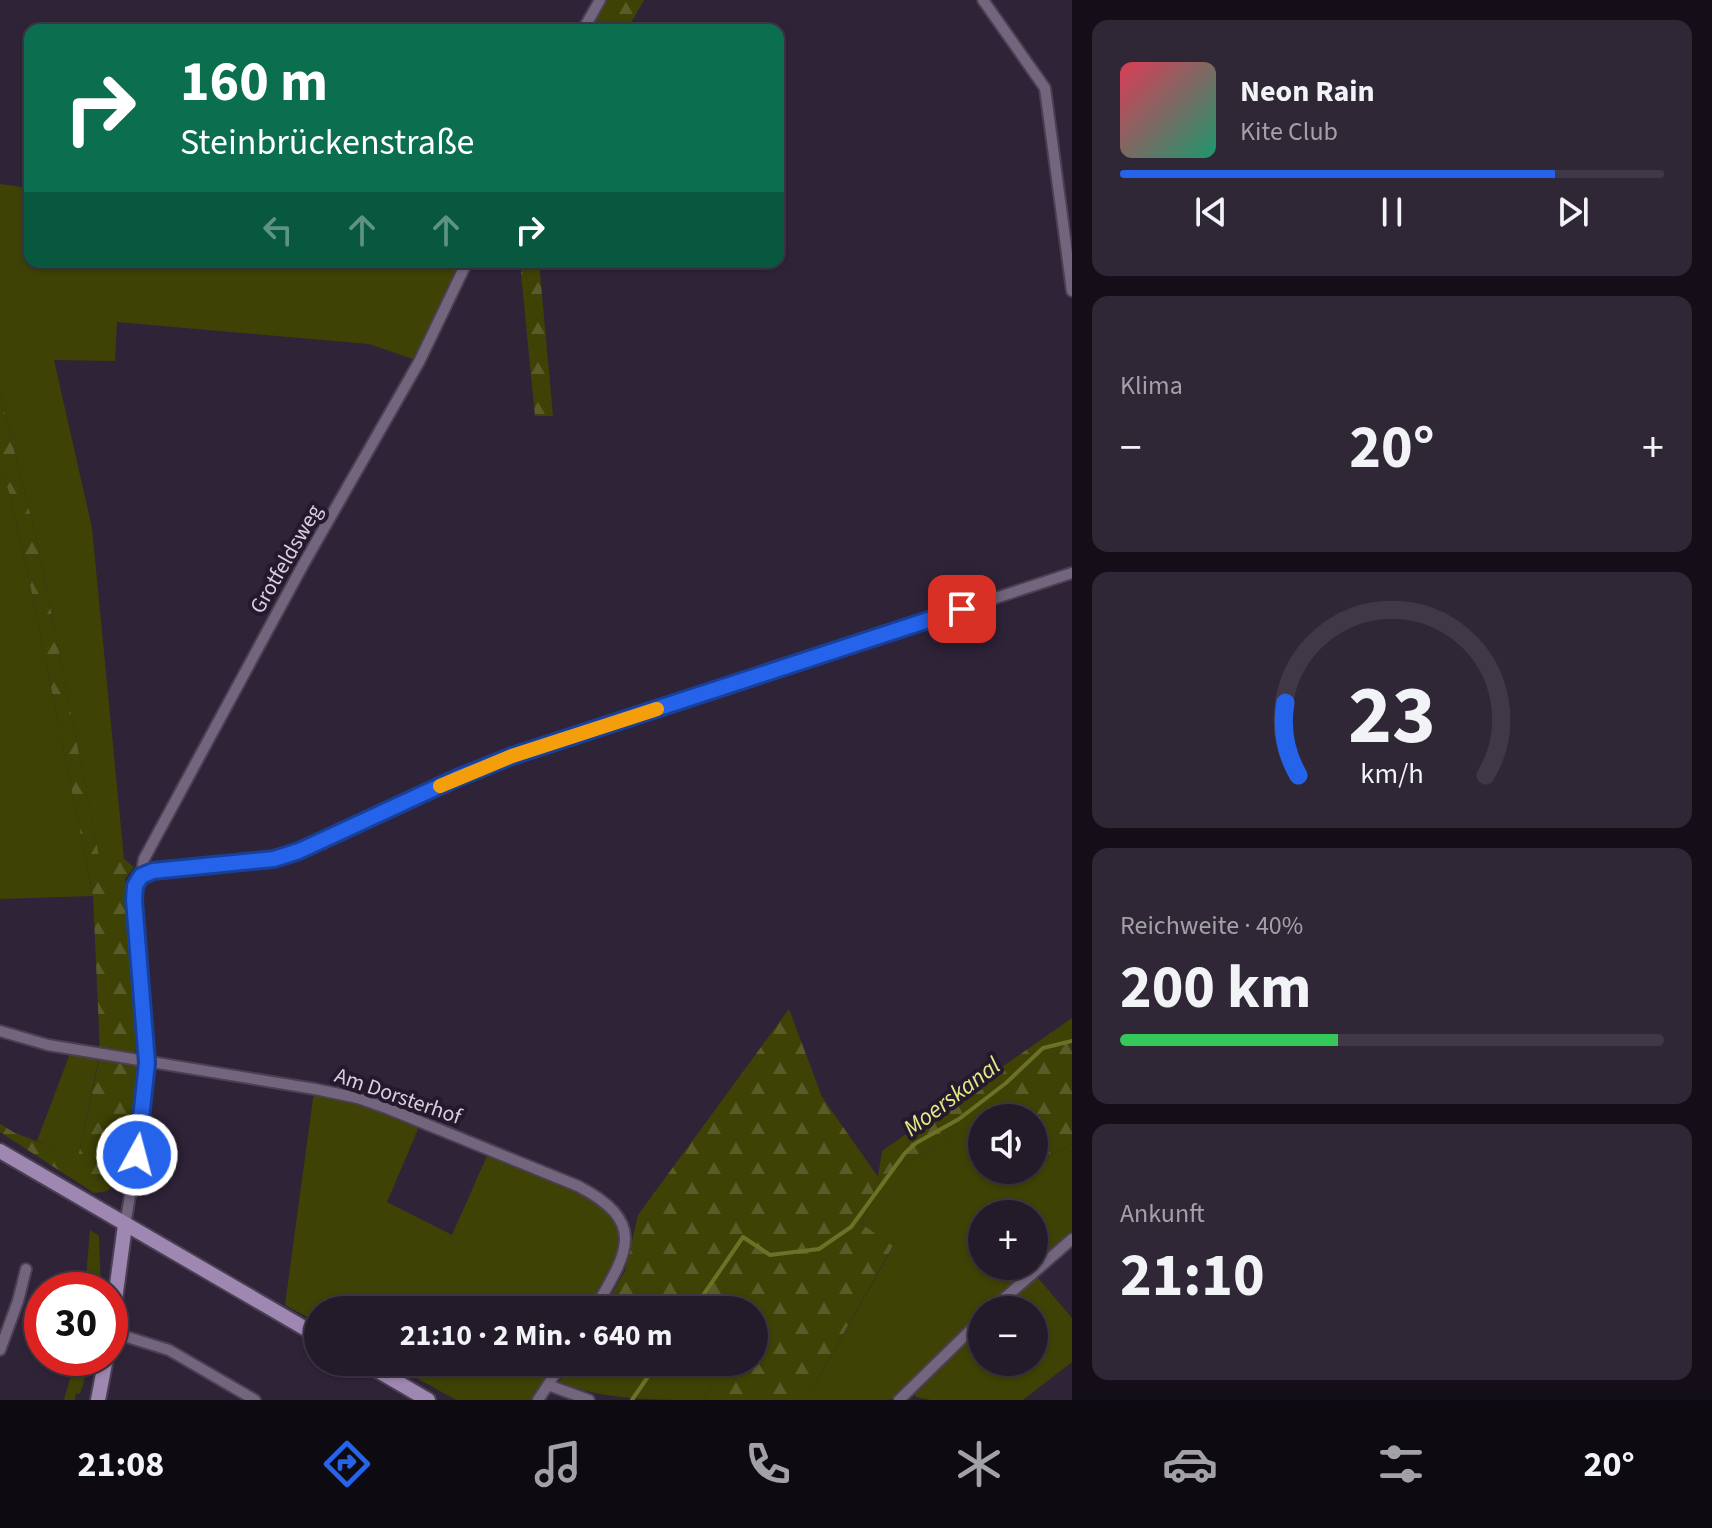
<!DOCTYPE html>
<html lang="de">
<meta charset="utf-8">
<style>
body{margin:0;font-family:"Source Sans 3",sans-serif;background:#2f2736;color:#f1f3f6;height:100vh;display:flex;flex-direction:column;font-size:30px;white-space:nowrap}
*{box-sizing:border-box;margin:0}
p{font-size:26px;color:#a3a1a8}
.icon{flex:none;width:44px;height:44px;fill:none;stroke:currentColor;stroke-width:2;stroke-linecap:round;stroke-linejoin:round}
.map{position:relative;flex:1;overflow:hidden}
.panel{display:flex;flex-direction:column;gap:20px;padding:20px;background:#130e17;width:640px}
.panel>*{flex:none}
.hud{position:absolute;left:24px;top:24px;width:760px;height:244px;border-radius:16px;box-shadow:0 2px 6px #0004,0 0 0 2px #403847;background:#0b6e4f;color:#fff;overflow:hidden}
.buttons{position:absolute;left:968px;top:1104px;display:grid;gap:16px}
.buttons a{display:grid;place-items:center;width:80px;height:80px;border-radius:50%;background:#231a2a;box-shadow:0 2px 6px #0004,0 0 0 2px #403847;font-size:40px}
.speed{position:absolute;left:24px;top:1272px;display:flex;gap:16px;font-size:40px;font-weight:700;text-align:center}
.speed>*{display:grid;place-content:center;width:104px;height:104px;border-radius:50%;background:#231a2a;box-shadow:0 2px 6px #0004,0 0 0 2px #403847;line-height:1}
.speed .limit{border:12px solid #d22;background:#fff;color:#111}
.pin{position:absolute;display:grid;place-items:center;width:68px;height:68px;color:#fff;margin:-34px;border-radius:16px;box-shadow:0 4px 12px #0006}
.me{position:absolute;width:88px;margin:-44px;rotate:7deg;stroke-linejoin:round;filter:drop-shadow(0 0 6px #0008)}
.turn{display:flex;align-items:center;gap:28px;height:168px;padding:0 24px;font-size:36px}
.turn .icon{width:104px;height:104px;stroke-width:2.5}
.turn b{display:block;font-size:56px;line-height:68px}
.lanes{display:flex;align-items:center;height:76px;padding:0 24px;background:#0003;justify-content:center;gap:40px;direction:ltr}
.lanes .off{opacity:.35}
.big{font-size:60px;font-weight:700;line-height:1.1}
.panel .tile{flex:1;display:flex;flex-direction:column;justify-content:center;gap:12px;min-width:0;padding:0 28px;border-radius:16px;background:#2f2736}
.panel .dial{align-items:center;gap:0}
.dial svg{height:208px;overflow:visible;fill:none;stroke:#403847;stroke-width:7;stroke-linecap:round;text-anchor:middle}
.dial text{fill:#f1f3f6;stroke:none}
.song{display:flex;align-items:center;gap:24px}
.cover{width:96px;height:96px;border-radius:12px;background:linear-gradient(135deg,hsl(350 70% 55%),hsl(160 70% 35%))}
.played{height:8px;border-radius:4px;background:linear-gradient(90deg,#2563eb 80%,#403847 80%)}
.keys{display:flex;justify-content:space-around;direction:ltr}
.heat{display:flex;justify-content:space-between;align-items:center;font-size:44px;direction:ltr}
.charge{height:12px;border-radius:6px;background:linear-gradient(90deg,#34c759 40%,#403847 0)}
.trip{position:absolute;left:304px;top:1296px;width:464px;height:80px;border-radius:40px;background:#231a2a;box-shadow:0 2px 6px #0004,0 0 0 2px #403847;font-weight:700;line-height:80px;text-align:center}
.tabs{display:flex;height:128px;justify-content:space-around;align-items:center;background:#0e0a11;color:#a3a1a8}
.tabs .icon{width:56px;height:56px}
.tabs .on{color:#2563eb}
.tabs b{font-size:36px;color:#f1f3f6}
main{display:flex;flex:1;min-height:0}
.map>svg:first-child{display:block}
.grass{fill:#3e4204;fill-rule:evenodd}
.forest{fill:url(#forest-firs)}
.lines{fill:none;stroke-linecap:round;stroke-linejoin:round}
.stream{stroke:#6b7127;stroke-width:4}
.street-casing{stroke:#4a3f53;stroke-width:14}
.secondary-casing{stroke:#4a3f53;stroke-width:18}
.street{stroke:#74657f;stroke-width:10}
.secondary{stroke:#9e87b1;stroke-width:14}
.route-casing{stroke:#184099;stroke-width:20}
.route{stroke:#2563eb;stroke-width:14}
.slow{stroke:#f59e0b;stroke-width:14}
.labels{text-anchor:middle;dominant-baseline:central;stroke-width:8;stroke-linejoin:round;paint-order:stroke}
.street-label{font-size:22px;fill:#d7cfde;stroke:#25192e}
.water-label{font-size:24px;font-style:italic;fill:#e1ec86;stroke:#25192e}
</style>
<main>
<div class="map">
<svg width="1072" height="1400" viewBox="0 0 1072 1400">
<defs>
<pattern id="forest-firs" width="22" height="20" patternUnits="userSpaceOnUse" patternTransform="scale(2)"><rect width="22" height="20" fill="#3e4204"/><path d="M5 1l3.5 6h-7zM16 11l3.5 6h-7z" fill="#595c28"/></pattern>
</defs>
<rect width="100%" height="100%" fill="#2f2338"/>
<g class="grass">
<path d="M0,184l30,4v74h432l-46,98 -47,-16 -252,-22 -2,39 -61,-1 38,168 32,331 -23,8 -63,-322 -38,-151z"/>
<path d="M0,468l10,27 23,103 60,298 -93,3z"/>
<path d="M72,1048l28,5 -22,105 -41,-17z"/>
<path d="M314,1091l44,7 63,24 -34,80 65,33 38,-86 119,56 16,30 -7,28 -30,47h-270v13l-33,-18z"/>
<path d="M979,1123l3,2v45h52v-6l38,-20v95l-39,33 39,46v44l-49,38h-92l-15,-3 -2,-4 30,-35 -42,38 -13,4h-83l87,-153 -31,-23 16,-46zM982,1214h52v52h-52zM982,1310h52v52h-52z"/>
<path d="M90,1230l9,6 2,54h-16z"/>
<path d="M76,1358h15l-11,36 -4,-1 -1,7h-11z"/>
<path d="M388,1362h167l-24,38h-75z"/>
<path d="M572,1362h152l-21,38c-48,0 -102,0 -144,-18z"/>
</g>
<g class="forest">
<path d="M603,0h41l-17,30h-40z"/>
<path d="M523,262h16l14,154h-18l-14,-143z"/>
<path d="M0,394l38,151 63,321 23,-7 10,8 -9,12 16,166 -10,10 -31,-3 -7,-156 -60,-298 -23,-103 -10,-27z"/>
<path d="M789,1009l33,88 56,80 4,-26 190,-133v126l-38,20v-46h-52v7l-3,-2 -101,55 -16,46 31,22 -87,154h-103l21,-38h30v-52h-40l-7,-4 -3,4h-43l-7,-3 -3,3h-48l22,-39 13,-56z"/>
<path d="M100,1056l41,10 -23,116 -11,9 -13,2 -94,-61v-8l15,9 63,24z"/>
</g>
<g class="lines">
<g class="stream">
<path d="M693,1310l50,-73 27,18 49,-6 32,-22 54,-74 11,-10 43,-24 47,-36 37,-35 29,-7"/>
<path d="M632,1400l26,-38"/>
</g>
<g class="street-casing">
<g id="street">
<path d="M983,0l62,88 27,203"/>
<path d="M583,30l17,-30"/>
<path d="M141,876l3,-17 159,-294 116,-203 48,-100"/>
<path d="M0,1031l48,14 267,44 43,9 31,11 189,77c71,37 49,67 16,124"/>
<path d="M125,1225l12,-70 10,-92 -13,-163 1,-14 6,-10 12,-5 121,-12 25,-8 158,-73 55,-22 560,-183"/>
<path d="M991,1310l81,-71"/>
<path d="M111,1332l58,18 86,50"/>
<path d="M0,1350l18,-49 8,-32"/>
<path d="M548,1385l14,-23"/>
<path d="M538,1400l10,-15 41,15"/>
<path d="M899,1400l83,-81"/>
</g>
</g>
<g class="secondary-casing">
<g id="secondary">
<path d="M0,1151l318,185"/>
<path d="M110,1337l15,-112"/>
<path d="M363,1362l65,38"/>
<path d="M98,1400l8,-42"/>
</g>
</g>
<use href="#street" class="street"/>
<use href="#secondary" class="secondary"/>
</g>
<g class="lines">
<g class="route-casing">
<path id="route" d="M137,1155l10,-92 -13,-163 1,-14 6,-10 12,-5 121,-12 25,-8 158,-73 55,-22 450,-147"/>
</g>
<use href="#route" class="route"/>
<path class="slow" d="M440,786l72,-30 145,-47"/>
</g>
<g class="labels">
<g class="street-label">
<text transform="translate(286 559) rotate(-60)">Grotfeldsweg</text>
<text transform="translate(398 1096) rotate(19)">Am Dorsterhof</text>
</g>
<g class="water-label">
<text transform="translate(952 1097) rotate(-37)">Moerskanal</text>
</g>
</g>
</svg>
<div class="buttons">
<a><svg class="icon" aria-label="sound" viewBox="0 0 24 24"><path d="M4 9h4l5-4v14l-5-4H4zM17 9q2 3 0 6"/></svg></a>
<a>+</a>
<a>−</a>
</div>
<div class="speed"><div class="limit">30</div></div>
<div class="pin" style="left:962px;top:609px;background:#d93025"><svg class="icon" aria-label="arrive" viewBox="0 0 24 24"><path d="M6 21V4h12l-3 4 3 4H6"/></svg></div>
<svg class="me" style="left:137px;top:1155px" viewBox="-20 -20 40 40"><circle r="17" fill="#2563eb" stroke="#fff" stroke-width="3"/><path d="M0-11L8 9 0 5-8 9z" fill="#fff"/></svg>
<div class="trip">21:10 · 2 Min. · 640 m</div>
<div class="hud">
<div class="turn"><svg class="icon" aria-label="right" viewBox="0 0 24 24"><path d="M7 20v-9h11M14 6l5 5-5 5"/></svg><div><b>160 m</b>Steinbrückenstraße</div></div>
<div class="lanes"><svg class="icon off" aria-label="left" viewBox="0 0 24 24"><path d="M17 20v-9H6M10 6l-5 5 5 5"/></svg><svg class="icon off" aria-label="ahead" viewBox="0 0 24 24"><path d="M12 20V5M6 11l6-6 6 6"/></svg><svg class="icon off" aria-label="ahead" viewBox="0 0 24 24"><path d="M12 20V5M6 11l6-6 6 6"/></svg><svg class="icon" aria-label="right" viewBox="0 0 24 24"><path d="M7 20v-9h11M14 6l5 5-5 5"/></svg></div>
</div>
</div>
<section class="panel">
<div class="tile">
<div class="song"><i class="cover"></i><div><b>Neon Rain</b><p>Kite Club</p></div></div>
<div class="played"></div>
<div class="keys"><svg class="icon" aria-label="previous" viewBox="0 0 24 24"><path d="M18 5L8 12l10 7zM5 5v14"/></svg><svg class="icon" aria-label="pause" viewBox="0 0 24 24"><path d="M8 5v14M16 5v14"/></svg><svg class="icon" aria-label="next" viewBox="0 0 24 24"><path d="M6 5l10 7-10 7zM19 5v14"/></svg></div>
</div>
<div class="tile"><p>Klima</p>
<div class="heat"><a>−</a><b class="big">20°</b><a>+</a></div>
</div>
<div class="tile dial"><svg viewBox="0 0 100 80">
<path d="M14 69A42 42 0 1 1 86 69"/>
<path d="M14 69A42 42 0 0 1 9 41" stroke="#2563eb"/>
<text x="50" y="56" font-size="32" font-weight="700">23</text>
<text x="50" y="72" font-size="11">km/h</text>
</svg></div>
<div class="tile"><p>Reichweite · 40%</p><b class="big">200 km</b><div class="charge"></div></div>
<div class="tile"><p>Ankunft</p><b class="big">21:10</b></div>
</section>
</main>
<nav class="tabs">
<b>21:08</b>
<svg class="icon on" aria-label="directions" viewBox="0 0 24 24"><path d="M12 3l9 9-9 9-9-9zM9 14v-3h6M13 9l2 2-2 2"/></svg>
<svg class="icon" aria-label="music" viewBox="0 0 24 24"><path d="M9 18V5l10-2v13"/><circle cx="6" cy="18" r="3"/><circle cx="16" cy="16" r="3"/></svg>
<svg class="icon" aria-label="phone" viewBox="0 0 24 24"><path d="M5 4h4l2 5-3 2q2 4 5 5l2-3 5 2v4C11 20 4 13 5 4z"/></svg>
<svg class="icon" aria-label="climate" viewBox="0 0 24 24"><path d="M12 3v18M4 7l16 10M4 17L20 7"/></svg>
<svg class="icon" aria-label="car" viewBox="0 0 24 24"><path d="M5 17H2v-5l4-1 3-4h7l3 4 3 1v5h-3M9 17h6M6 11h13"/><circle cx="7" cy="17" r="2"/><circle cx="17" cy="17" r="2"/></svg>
<svg class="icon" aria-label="filters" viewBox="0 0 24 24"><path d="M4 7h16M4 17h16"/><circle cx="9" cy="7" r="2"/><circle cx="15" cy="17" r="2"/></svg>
<b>20°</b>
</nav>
